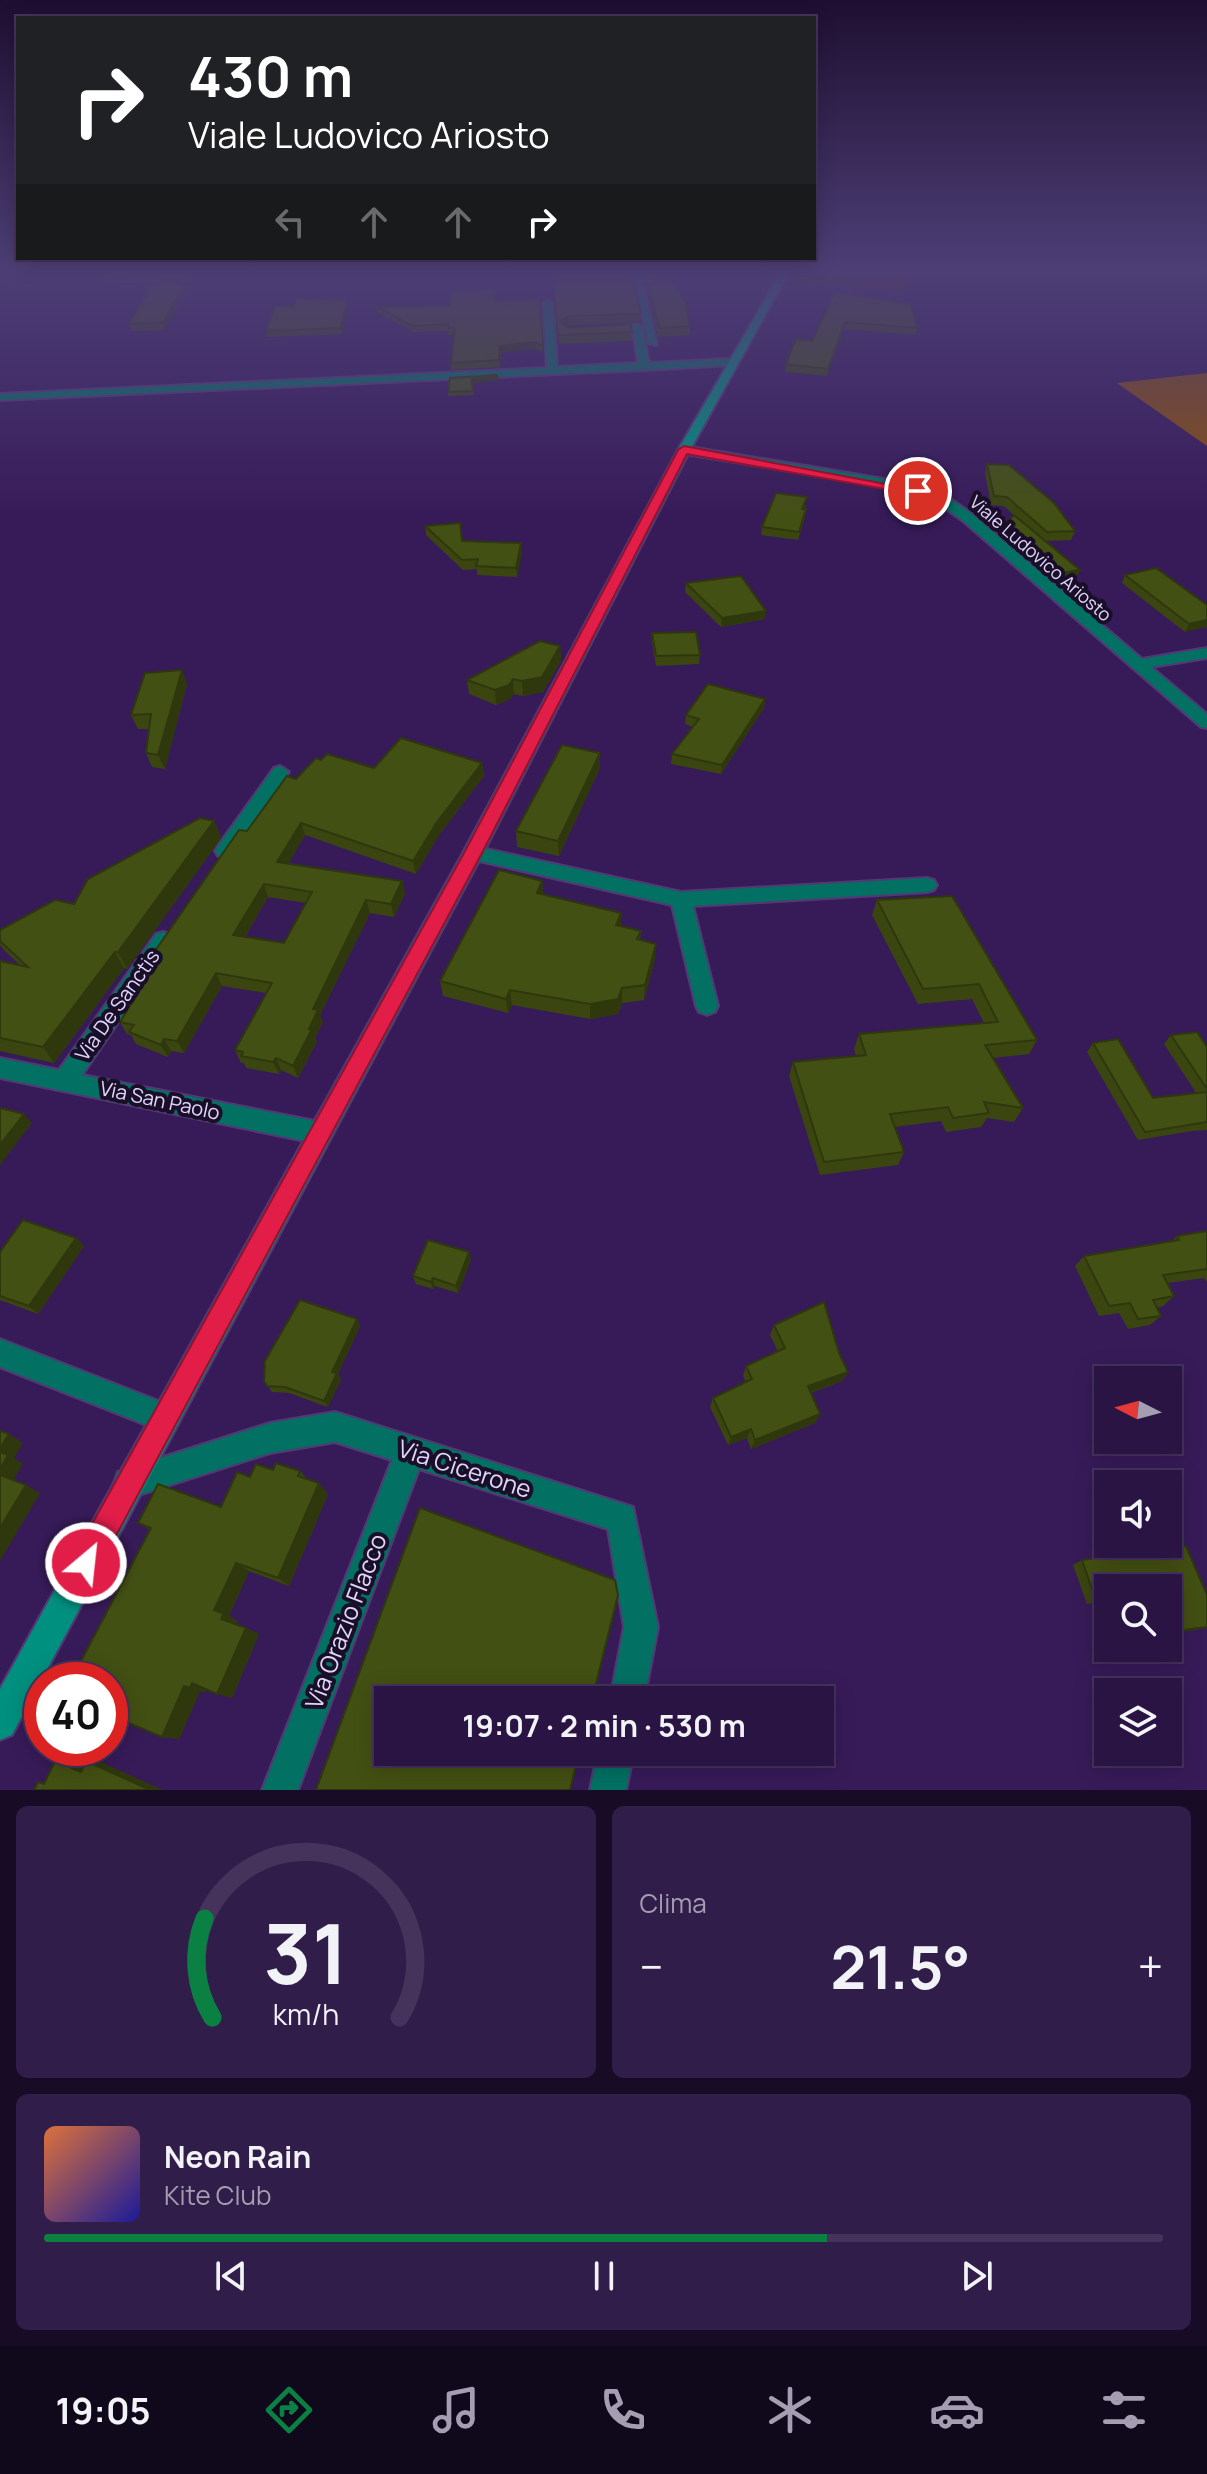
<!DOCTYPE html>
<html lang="it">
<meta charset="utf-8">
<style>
body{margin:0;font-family:Manrope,sans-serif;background:#311d4a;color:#f1f3f6;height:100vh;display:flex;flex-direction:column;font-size:30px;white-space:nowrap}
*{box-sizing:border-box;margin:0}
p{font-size:26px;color:#a59eb2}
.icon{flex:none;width:44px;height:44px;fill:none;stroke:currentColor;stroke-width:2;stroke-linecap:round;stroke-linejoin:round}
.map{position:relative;height:1790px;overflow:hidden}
.details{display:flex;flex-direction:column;gap:16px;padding:16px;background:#170b25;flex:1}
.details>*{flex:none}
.banner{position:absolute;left:16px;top:16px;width:800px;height:244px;border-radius:0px;box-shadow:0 4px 20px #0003,0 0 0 2px #45335c;background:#202124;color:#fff;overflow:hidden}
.needle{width:52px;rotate:276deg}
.buttons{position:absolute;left:1094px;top:1366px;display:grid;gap:16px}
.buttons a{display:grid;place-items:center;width:88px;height:88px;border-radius:0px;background:#291443;box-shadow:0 4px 20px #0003,0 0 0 2px #45335c;font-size:40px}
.speed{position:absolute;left:24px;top:1662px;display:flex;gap:16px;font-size:40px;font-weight:700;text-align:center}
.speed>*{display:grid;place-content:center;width:104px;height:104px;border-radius:50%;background:#291443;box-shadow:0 4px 20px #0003,0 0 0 2px #45335c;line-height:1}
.speed .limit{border:12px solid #d22;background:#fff;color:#111}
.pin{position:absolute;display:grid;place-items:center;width:68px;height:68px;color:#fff;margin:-34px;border:4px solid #fff;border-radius:50%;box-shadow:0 2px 8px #0007}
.me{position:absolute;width:88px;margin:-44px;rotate:28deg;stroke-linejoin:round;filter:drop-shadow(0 0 6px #0008)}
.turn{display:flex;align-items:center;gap:28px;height:168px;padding:0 40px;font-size:36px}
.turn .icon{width:104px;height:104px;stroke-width:2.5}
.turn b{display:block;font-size:56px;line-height:68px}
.lanes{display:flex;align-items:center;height:76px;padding:0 40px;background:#0003;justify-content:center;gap:40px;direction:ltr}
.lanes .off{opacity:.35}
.big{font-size:60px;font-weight:700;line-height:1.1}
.details .tile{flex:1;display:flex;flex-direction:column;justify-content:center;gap:12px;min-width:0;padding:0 28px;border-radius:12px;background:#311d4a}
.details .dial{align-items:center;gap:0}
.dial svg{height:208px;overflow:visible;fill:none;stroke:#45335c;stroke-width:7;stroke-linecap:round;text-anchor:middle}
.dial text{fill:#f1f3f6;stroke:none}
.song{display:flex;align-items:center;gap:24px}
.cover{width:96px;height:96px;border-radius:12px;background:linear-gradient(135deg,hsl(20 70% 55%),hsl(240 70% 35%))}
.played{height:8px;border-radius:4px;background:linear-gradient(90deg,#0b8043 70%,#45335c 70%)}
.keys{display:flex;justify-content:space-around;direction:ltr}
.heat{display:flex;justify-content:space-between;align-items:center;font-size:44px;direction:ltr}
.details .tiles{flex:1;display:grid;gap:16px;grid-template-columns:1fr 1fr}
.tile:last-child{grid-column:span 2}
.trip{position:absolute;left:374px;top:1686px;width:460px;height:80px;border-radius:0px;background:#291443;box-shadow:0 4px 20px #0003,0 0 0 2px #45335c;font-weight:700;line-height:80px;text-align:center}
.tab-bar{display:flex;height:128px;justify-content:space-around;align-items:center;background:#10081b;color:#a59eb2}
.tab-bar .icon{width:56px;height:56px}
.tab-bar .on{color:#0b8043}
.tab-bar b{font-size:36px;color:#f1f3f6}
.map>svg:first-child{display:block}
.green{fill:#532d03}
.forest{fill:#8a4f0d}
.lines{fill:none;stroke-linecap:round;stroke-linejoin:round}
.street-casing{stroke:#523973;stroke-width:4}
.secondary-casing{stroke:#523973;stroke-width:4}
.street{fill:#027063;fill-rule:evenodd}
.secondary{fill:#00907f;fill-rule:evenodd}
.wall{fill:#3a4510;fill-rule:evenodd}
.shaded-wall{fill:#2f380d}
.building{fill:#435013;stroke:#2f380d;stroke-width:2;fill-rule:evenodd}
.route{fill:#e11d48;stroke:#92132f;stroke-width:2}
.labels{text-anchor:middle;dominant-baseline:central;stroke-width:8;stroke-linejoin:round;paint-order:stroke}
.far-street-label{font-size:18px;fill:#e2d5fb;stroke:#1a0f29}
.street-label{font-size:20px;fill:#e2d5fb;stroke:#1a0f29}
.near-street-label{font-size:24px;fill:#e2d5fb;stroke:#1a0f29}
</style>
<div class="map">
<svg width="1207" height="1790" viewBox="0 0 1207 1790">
<rect width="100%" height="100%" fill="#371b59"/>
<path class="green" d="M798,267h107l3,25 -117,-10z"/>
<path class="forest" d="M1207,373v73l-90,-63z"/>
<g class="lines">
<g class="street-casing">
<g id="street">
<path d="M631,267h8l18,78 -9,-2z"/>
<path d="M548,300l5,3 4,64 81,-4 -5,-33 -28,2 -5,-3 37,-5 5,3 7,36 84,-4 5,3 -5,3 -89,5 -644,30v-6l547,-26 -4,-65z"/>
<path d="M684,446l212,35 50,15 26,18 170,145 65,-11v10l-56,9 56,47v14l-6,-1 -239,-207 -26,-18 -42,-14 -214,-35v-6z"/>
<path d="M280,766l9,6 -57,84h-14l-3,-5 3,-5 56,-78z"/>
<path d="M473,846l208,46 246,-14 7,2 3,5 -3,5 -7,2 -234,14 25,100 -3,6 -8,3 -8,-3 -3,-6 -24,-101 -206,-47 -3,-5z"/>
<path d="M163,932l7,2 3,6 -3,6 -88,129 238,47 9,3 3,8 -3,8 -9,3 -320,-66v-20l59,12 97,-136z"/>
<path d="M0,1339l174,68 5,10 -5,10 -10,5 -164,-65z"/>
<path d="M335,1412l298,95 25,120 -14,73h-34l14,-73 -16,-98 -189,-60 -121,321h-36l130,-330 -57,-18 -65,11 -141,45 -11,-4 -4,-11 4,-11 11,-4 141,-45z"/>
<path d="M598,1752h36l-8,38h-36z"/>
</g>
</g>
<g class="secondary-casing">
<path id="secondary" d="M784,267h8l-102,183 -207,403 -471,882 -12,5v-51l463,-836 215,-403z"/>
</g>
<use href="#street" class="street"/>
<use href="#secondary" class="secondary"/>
</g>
<g class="wall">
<path d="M110,267l82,8 1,4 -29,51 -32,1 -3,-7 24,-42 -49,2 -2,-6z"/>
<path d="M552,267l89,47 -1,8 -72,3 -2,1 2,2 64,4v9l-73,3z"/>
<path d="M642,267h15l3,11 30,48v9l-32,2z"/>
<path d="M835,292l82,36 -2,7 -71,-6 -17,47 -42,-4 1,-8 26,-23z"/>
<path d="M540,299l3,53 -7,-3 -35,3 -1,15 -49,3v-7l3,-28h-6v-4l-35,1 -35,-19 -1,-6 73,-1 44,-5z"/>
<path d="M347,300l1,6 -6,28 -75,3 -1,-6 28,-25z"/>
<path d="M450,378l49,2 -26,3 1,12 -26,1z"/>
<path d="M987,464l88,67 -4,9 -25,1 32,34 -25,4 -50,-50 2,-5 12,-6 -13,-12 -13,-1 -6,-32z"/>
<path d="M806,505l-2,4 1,8 -7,23 -37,-5 1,-8z"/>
<path d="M425,526l37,15 60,11 -5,25 -40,-2v-6l-14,1 -37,-35z"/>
<path d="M1125,575l82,30 -22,27 -63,-49z"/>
<path d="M686,583l79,36 -44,8 -36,-35z"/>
<path d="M652,633l48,22 -1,9 -43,2 -4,-24z"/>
<path d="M560,646l1,15 -18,31 -20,4 -9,-2 -4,5 -14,6 -27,-11 -2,-14z"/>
<path d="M187,684l-22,85 -13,-2 -6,-14 3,-24h-11l-7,-14z"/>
<path d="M765,699l-1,9 -43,66 -50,-10 1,-10 21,-27 -8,-3 1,-9z"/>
<path d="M600,753v15l-41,88 -42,-9 -1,-16z"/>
<path d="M482,763l2,13 -45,59 -23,39 -111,-39 -17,29 114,17 3,13 -11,23 -24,-4 -50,102 3,7 -8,16 2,3 -19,37 -17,-8 -2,4 -33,-6 -2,-5h-3l-6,-13 31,-57 -44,-7 -38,67 -13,-2 -3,6 -32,-13 -5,-9 -4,-1 -7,-12 33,-52 -5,-9 99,-130 49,-52 78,-11zM268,897l38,6 -22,40 -39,-6z"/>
<path d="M214,821l7,17 -94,131 -3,-1 -70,95 -54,-12v-90l20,4 -16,-15 -4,-5v-15l74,-26z"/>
<path d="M542,881l1,13 78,19v13l20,5 -1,9 15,19 -11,41 -22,3 -4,11 -28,5 -78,-14 -4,8 -65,-17 -3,-15z"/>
<path d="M952,896l85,144 -8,14 -36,4 30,50 -9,14 -27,-4 -6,9 -35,5 -5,-11 -47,6 10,25 -6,13 -78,10 -31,-99 4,-14 63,-6 -2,-7 5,-15 125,-11 -12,-24 -54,5 -46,-89 5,-15z"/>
<path d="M1171,1035l36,12v83l-15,1 -54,9 -51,-88 6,-9 60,55 44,-4 -33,-50z"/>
<path d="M1207,1231v51l-3,-4 -37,5 7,13 -11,10 -6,2 4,8 -11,9 -22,4 -9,-16 -20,3 -24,-50 9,-10 88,-15 5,-5z"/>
<path d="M76,1238l8,8 -46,68 -38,-14v-48z"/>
<path d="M471,1260l-13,33 -23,-7 -2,3 -17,-5 -3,-8z"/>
<path d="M357,1319l3,7 -22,48 3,6 -13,27 -39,-14 -17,-1 -8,-11z"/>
<path d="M774,1325l65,28 9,19 -6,9 -31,12 9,21 -5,9 -64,26 -4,-11 -19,7 -18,-38 3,-9 33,-16 -3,-6 3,-10 32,-14 -8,-17z"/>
<path d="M273,1470l27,1 7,8 12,4 9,11 -39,92 -40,-15 -20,45 9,5 -2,3 23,10 -27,64 -25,-9 -2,4 -5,-2 -21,48 -17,-2 -12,-207 -12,-7 83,-16 29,-30z"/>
<path d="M1082,1560l125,35v33l-39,6v-46h-60v13l-21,3 -14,-39z"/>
</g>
<g class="shaded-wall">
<path d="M192,267h5l-5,8 1,4 -29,51 -2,-7z"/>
<path d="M347,300l1,6 -6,28 -1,-6z"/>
<path d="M568,316v9l-8,5v-9z"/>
<path d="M845,322l-1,7 -17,47 1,-7z"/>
<path d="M535,342l1,7 -35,3 -1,15v-21z"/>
<path d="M498,375l1,5 -26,3 -1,-4z"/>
<path d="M521,543l1,9 -5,25 -1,-9z"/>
<path d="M1080,570l-2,5 -25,4 1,-5z"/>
<path d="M766,611l-1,8 -44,8 1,-9z"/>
<path d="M1207,620v7l-22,5 4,-8z"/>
<path d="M560,646l1,15 -18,31 -20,4 -1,-15z"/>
<path d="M182,670l5,14 -22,85 -7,-14z"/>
<path d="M513,679l1,15 -4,5 -14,6 -1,-15z"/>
<path d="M765,699l-1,9 -43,66 1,-9z"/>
<path d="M600,753v15l-41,88 -1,-15z"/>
<path d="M482,763l2,13 -45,59 -23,39 -3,-13 24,-39z"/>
<path d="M214,821l7,17 -94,131 -9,-17z"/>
<path d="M301,823l4,12 -24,40 -4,-13z"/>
<path d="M402,881l3,13 -11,23 -3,-13z"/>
<path d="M542,881l1,15 -6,-3z"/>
<path d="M264,884l4,13 -30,51 -5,-13z"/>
<path d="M366,900l4,13 -50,102 3,7 -8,16 2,3 -19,37 -5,-12 16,-37 4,-20z"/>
<path d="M621,913v15l-5,-3z"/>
<path d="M656,944l-1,15 -11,41 1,-15z"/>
<path d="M115,952l9,16 -70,95 -11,-16z"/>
<path d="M216,973l6,13 -38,67 -7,-12z"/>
<path d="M622,988v15l-4,11 -28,5v-15z"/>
<path d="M510,990l2,15 -4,8 -2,-14z"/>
<path d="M164,1039l7,12 -3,6 -7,-12z"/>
<path d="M276,1058l5,12 -2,4 -6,-12z"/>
<path d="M24,1114l8,9 -32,42v-20z"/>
<path d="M76,1238l8,8 -46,68 -9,-8z"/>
<path d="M469,1252l2,8 -13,33 -2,-7z"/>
<path d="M433,1278l2,8 -2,3 -2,-7z"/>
<path d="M357,1319l3,7 -22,48 3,6 -13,27 -4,-6 8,-29z"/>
<path d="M848,1372l-6,9 -39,14 5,-9z"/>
<path d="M820,1414l-5,9 -64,26 4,-9z"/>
<path d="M751,1429l-4,9 -19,7 3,-8z"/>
<path d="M9,1434l14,9 -9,15 9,6 -11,18 -12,-6v-28z"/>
<path d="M319,1483l9,11 -39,92 -11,-8z"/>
<path d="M26,1485l14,8 -40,68v-33z"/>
<path d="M236,1563l13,8 -20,45 9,5 -3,5 -14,-7 -7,-9z"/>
<path d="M618,1595l-1,8 -24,97h-1z"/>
<path d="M246,1628l13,6 -27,64 -15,-4z"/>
<path d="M192,1683l15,5 -2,5 -5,-2 -21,48 -17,-2 22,-51z"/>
<path d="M579,1752h1l-9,38h-1z"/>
<path d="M55,1761l16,1 25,11 -15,-1z"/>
<path d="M86,1761l15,1 62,28h-13z"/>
</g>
<g class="building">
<path d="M110,267h82l-5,6h4l-29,50 -33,1 28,-49 -55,3z"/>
<path d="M552,267h78l11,47 -73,2 -8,5 8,7 63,-4 1,8 -74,3z"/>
<path d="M644,267h13l3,11 11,1 14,23 5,24 -31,2z"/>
<path d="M494,290v11l46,-2 3,47 -8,-4 -35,4 -1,14 -48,3 4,-35h-7v-4l-36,2 -35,-19 73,-1 1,-15z"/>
<path d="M835,292l76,12 6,24 -72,-6 -17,47 -42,-5 10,-25 16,2z"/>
<path d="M296,298l51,2 -6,28 -75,3 9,-25h19z"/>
<path d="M498,375l-26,4 1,12 -25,1 2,-14z"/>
<path d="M987,464l22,1 45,38 21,28 -28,1 -40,-35 -13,-1z"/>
<path d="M776,493l31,4 -5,12h4l-7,23 -37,-5z"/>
<path d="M1014,515l66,55 -26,4 -49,-50z"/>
<path d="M460,523l2,18 59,2 -5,25 -40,-2 2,-7 -16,1 -37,-34z"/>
<path d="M1156,568l51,37v15l-18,4 -64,-49z"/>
<path d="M741,576l25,35 -44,7 -36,-35z"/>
<path d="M696,632l4,23 -44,1 -4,-23z"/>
<path d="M540,641l20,5 -18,31 -20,4 -9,-2 -4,6 -14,5 -28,-10z"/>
<path d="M182,670l-24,85 -12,-2 5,-39 -20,1 14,-42z"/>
<path d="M708,684l57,15 -43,66 -50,-11 27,-35 -13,-4z"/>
<path d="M401,738l81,25 -45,59 -24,39 -112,-38 -24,39 125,19 -11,23 -25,-4 -53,109 5,1 -9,19h3l-19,37 -17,-8 -3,4 -32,-6 2,-4 -8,-2 37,-67 -56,-10 -39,68 -13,-2 -3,6 -32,-13 5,-7 -14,-3 37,-59 -9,-2 91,-131 8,1 40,-55 9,3 20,-21 5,2 6,-6 47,14zM264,884l48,8 -28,51 -51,-8z"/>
<path d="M562,745l38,8 -42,88 -42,-10z"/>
<path d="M200,818l14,3 -96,131h-3l-72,95 -43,-9v-77l28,6 -28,-26v-11l55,-30 19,4 14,-25z"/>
<path d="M499,870l43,11 -5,12 84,20 -5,12 25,6 -4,8 19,5 -11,41 -23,3 -4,11 -28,5 -80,-14 -4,9 -66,-18z"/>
<path d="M952,896l85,144 -52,5 38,63 -39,-6 5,11 -36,5 -5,-11 -58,7 14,38 -80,10 -31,-100 73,-7 -7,-21 139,-12 -19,-38 -56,5 -46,-89z"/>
<path d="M1197,1032l10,15v42l-36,-54z"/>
<path d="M1118,1039l35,59 54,-6v30l-62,10 -52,-89z"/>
<path d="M0,1108l24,6 -24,31z"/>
<path d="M23,1220l53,18 -47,68 -29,-10v-44z"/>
<path d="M1207,1231v38l-44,6 11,21 -21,4 8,16 -23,3 -8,-16 -21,3 -25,-50 95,-16 -2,-4z"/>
<path d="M428,1240l41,12 -13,34 -23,-8 -2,4 -18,-6z"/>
<path d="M300,1300l57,19 -25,53 5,1 -13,28 -39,-14 -18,-1 -3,-5 1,-20z"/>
<path d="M824,1302l15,51 9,19 -40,14 12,28 -65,26 -4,-11 -20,8 -18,-39 39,-19 -6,-13 39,-18 -11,-23z"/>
<path d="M0,1431l9,3 -9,14z"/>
<path d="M0,1452l8,3 -8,14z"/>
<path d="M276,1463l24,8 -2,5 21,7 -41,95 -42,-15 -22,47 10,4 -3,5 25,9 -29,66 -25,-11 -2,5 -6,-2 -22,51 -52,-22v-35h-32l7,-15 -5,-2 71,-135 -13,-5 20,-39 63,23 16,-35 13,5 6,-13 17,6z"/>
<path d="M0,1475l26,10 -26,43z"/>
<path d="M420,1508l195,72 3,15 -26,105h-204v52h191l-9,38h-254z"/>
<path d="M1186,1546l21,49v32l-39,5v-44h-60v11l-12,2 -14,-41z"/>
<path d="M55,1761l26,11 5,-11 64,29h-116l4,-8 6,2z"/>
</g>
<linearGradient id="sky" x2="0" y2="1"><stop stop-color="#1e0f31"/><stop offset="0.52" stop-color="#4d3f76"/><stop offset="1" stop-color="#4d3f76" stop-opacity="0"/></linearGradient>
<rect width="1207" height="517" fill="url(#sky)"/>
<path class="route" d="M684,446l239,45 -5,4 -231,-41 -205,399 -386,720 -10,4 -10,-4 -5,-10 5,-10 388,-700 214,-403z"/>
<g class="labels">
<g class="far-street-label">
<text transform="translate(1041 558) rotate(41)">Viale Ludovico Ariosto</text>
</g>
<g class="street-label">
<text transform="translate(117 1005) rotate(-55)">Via De Sanctis</text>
<text transform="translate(160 1100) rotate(12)">Via San Paolo</text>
</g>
<g class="near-street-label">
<text transform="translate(465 1468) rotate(18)">Via Cicerone</text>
<text transform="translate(345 1621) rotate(-69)">Via Orazio Flacco</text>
</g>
</g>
</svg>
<div class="buttons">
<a><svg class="needle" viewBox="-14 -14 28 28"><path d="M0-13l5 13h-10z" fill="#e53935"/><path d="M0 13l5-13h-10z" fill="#a59eb2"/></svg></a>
<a><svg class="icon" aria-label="sound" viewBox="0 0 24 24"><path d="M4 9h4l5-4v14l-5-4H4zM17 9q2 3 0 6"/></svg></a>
<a><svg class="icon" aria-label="search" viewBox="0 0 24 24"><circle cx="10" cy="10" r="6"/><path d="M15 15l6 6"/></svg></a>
<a><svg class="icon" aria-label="layers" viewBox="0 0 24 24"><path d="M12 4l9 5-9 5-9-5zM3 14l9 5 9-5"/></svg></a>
</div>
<div class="speed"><div class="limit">40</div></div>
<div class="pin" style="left:918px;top:491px;background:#d93025"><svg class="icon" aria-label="arrive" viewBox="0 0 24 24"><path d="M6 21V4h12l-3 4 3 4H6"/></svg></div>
<svg class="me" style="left:86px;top:1563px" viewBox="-20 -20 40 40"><circle r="17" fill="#e11d48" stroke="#fff" stroke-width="3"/><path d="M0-11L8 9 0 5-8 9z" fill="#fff"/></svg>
<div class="trip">19:07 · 2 min · 530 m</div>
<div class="banner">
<div class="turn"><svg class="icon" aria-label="right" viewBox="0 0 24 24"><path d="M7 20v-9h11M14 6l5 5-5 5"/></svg><div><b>430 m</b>Viale Ludovico Ariosto</div></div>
<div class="lanes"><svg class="icon off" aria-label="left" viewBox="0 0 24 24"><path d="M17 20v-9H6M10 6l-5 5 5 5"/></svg><svg class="icon off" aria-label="ahead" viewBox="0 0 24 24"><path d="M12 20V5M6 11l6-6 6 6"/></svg><svg class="icon off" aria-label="ahead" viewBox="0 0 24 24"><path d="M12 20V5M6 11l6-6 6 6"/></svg><svg class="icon" aria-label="right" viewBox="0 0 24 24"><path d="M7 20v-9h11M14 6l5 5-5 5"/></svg></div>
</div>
</div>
<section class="details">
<div class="tiles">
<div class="tile dial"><svg viewBox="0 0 100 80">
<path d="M14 69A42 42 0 1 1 86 69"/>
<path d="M14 69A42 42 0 0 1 11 31" stroke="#0b8043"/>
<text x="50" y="56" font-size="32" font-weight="700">31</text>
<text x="50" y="72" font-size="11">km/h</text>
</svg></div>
<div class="tile"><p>Clima</p>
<div class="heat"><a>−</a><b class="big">21.5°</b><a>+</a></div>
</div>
<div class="tile">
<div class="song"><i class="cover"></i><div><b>Neon Rain</b><p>Kite Club</p></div></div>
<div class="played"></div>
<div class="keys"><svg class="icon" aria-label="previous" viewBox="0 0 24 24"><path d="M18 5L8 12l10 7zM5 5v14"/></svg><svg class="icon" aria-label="pause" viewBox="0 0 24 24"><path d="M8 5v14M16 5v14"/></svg><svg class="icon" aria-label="next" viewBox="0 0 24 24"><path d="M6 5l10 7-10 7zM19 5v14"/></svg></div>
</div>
</div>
</section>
<nav class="tab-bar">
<b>19:05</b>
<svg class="icon on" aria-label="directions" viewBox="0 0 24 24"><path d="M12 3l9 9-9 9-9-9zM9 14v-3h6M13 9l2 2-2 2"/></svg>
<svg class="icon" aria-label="music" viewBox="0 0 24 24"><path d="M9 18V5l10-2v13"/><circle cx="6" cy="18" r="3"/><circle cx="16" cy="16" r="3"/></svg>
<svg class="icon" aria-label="phone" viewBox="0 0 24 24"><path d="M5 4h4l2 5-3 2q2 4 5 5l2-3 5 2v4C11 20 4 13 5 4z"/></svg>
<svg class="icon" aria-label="climate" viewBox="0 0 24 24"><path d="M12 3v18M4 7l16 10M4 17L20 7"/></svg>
<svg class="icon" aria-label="car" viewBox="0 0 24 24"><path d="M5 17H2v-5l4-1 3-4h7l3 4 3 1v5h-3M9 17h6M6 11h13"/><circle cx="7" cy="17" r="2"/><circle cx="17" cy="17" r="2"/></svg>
<svg class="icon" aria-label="filters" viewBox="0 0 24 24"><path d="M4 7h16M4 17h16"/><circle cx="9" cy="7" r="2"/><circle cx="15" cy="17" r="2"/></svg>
</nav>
